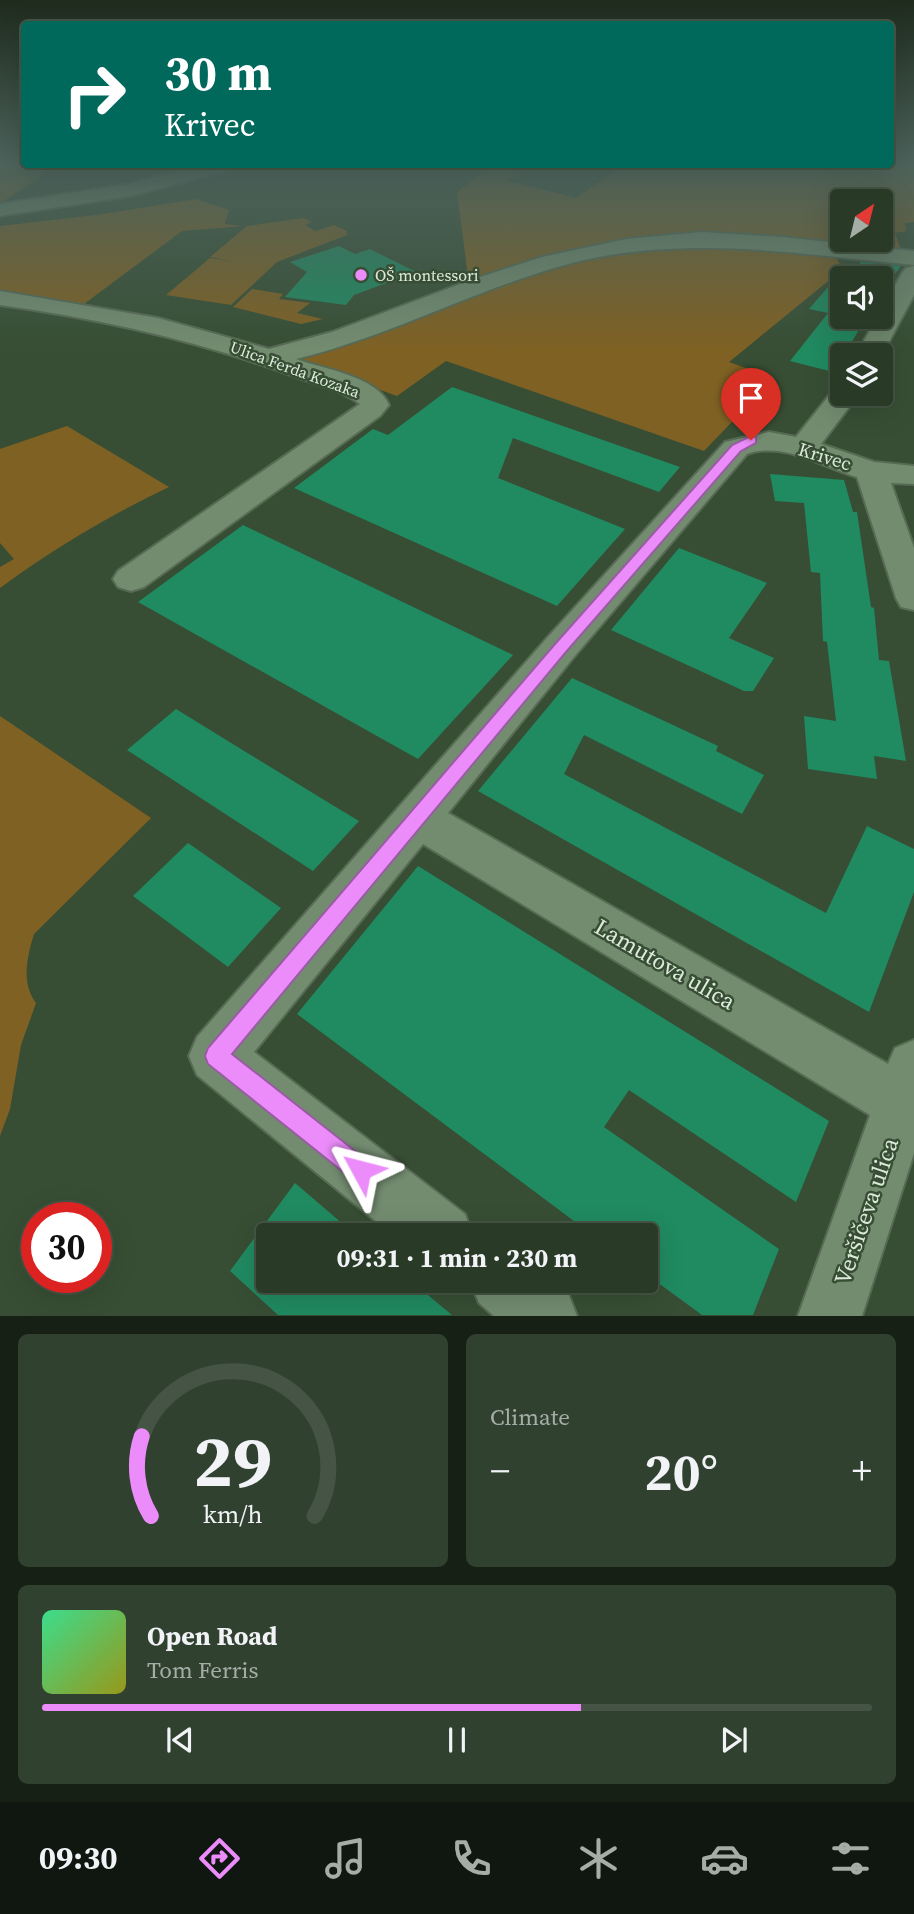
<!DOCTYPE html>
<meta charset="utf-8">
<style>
body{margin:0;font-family:"Source Serif 4",serif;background:#31412f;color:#f1f3f6;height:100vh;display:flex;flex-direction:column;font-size:26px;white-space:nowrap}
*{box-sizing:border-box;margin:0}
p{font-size:23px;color:#a5ada7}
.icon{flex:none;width:38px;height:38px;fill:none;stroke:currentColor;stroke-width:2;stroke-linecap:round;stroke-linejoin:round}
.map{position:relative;height:1316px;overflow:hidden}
.sheet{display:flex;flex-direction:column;gap:18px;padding:18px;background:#172015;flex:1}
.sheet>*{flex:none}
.guide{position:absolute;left:21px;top:21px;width:873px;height:147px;border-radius:7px;box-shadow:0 7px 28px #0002,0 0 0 2px #455444;background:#00695c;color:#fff;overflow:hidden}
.needle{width:46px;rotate:35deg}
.controls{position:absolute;left:830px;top:189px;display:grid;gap:14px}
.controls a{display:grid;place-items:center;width:63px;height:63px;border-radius:7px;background:#293a27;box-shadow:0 7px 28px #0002,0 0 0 2px #455444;font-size:35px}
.speed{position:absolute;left:21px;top:1202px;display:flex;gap:14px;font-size:35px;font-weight:700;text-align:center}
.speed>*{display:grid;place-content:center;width:91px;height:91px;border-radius:50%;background:#293a27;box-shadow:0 7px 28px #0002,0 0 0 2px #455444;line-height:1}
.speed .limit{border:10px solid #d22;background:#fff;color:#111}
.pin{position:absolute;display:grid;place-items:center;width:60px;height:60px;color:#fff;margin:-72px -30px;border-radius:50% 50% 50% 0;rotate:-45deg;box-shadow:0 0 7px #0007}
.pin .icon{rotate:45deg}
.me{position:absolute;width:77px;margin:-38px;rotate:308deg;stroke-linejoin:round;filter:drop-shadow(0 0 5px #0008)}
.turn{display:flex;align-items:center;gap:24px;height:147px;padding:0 28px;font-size:32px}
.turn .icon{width:91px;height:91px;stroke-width:2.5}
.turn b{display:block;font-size:49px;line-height:60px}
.big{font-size:52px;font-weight:700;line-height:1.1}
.sheet .tile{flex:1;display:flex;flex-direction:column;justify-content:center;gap:10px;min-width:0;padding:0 24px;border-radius:10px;background:#31412f}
.sheet .dial{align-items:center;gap:0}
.dial svg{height:182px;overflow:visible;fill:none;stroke:#455444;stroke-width:7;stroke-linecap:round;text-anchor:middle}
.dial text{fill:#f1f3f6;stroke:none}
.song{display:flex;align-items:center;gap:21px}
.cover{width:84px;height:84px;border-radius:10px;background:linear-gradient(135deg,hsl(150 70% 55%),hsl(60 70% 35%))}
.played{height:7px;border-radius:4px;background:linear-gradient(90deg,#ec8cfb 65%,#455444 65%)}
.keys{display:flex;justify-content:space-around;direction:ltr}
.heat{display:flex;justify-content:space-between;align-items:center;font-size:38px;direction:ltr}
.sheet .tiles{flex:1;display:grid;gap:18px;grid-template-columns:1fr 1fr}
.tile:last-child{grid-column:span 2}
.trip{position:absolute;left:256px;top:1223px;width:402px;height:70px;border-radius:7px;background:#293a27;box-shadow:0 7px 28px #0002,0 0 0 2px #455444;font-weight:700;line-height:70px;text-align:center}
.dock{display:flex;height:112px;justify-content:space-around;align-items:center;background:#101710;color:#a5ada7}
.dock .icon{width:49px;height:49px}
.dock .active{color:#ec8cfb}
.dock b{font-size:32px;color:#f1f3f6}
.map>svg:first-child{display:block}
.green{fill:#7f6124;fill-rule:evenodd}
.building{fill:#208a61}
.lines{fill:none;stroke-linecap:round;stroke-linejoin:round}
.minor-casing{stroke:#576a54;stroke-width:4}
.minor{fill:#738c70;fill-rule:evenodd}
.route{fill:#ec8cfb;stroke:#995ba3;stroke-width:2}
.poi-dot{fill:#ec8cfb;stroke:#374e34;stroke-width:2.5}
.labels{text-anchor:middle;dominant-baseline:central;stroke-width:5;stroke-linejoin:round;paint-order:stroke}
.far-poi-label{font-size:16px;fill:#dceada;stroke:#374e34;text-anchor:start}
.far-street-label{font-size:16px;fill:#dceada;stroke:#374e34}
.street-label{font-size:19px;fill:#dceada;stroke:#374e34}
.near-street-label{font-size:23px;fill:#dceada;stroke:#374e34}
</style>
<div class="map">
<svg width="914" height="1316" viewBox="0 0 914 1316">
<rect width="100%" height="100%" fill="#374e34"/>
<g class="green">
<path d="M0,164l56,1 -56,39z"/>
<path d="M691,164l19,4 20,-4h184v58l-9,1 1,8 -11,2 7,20 -214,-16 -219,47 -12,-91 32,-28h49l-33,15 71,18 48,-33zM842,201h38v39h-38z"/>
<path d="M196,199l33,11 -4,14 18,2 -61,5 -102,76 -80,-12v-69l96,-11z"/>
<path d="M303,218l9,4 -7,3 11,6 18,-6 13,6v4l-70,27 -46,43 -65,-10 44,-37 20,3 -20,-4 37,-31z"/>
<path d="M676,244l157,9 10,16 -114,93 45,16 -70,73 -258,-90 -49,35 -95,-34 3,-4 23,-6 167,-67 93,-28z"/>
<path d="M252,289l31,5 -4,5 31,4 -13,10 26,6 -22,5 -68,-17z"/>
<path d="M67,426l102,61c-59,28 -116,62 -169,101v-21l14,-8 -14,-16v-94z"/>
<path d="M0,716l151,102 -117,116c-7,23 -13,49 2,69l-15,42 -11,64 -10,27z"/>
</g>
<g class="building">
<path d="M339,246l16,8 15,-5 46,23 -62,23 -8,10 -61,-8 22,-25 -17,-10z"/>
<path d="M861,262l40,4 -21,27v-15h-31z"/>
<path d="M835,279h7v38h25l-34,55 -43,-11 38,-48 -19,-4z"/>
<path d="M452,387l228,80 -21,25 -146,-54 -15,40 127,51 -68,77 -263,-118 79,-59 15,6z"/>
<path d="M770,474l74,6 9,32h4l14,95 3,1 5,52 10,1 17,100 -32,-5 3,23 -69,-10 -4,-53 32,5 -9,-79 -4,-1 -3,-68 -9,-1 -7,-69 -29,-2z"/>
<path d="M243,525l191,92 79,38 -95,104 -280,-157z"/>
<path d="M679,548l88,35 -38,55 45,20 -21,33h-9l-133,-61z"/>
<path d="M572,678l146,68 -2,5 48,24 -22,39 -158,-79 -20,39 262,139 41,-87 47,23v43l-45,120 -391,-221z"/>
<path d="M176,709l140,86 43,26 -46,50 -186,-121z"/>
<path d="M188,843l93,65 -53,59 -95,-71z"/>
<path d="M418,866l411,255 -33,81 -167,-112 -25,37 175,122 -26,66h-51l-56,-41v-38h-52l-297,-222z"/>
<path d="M295,1183l62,53h-89v45h143l41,34h-174l-48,-44z"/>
</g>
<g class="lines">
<g class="minor-casing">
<g id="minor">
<path d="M206,164h34l-2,4 -108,28 -130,20v-12l130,-20z"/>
<path d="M702,232l80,5 132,14v14c-116,-11 -228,-31 -342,-2 -95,25 -181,73 -276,96 27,10 81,17 93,46l-9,11 -236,171 -13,4 -13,-4 -5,-8 5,-8 242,-167c-19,-14 -43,-19 -64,-27 -96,-36 -194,-58 -296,-72v-14l158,27 111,31 63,-17 139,-52 71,-23 84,-18z"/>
<path d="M914,266v29l-32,60 -2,3v-3h-24l46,-82 4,-5z"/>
<path d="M842,386v8h17l-38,50 53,18 40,4v18l-23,-1 23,65v62l-13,-3 -5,-9 -39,-121c-35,-10 -73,-36 -110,-23l-174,204 -125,155 440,251 7,-16 19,-8v113l-52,163h-64l72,-201 -447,-271 -169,208 211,162 8,22h-79l-197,-161 -8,-19 8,-19 350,-399 178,-196 44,-10 27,5 39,-49z"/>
<path d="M470,1281h82l16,12 9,23h-83l-15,-13z"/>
</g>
</g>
<use href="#minor" class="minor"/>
</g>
<linearGradient id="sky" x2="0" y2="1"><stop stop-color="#1e2b1d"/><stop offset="0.47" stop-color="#4d635c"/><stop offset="1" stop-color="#4d635c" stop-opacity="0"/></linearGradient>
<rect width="914" height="349" fill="url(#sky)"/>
<path class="route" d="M751,436l5,1v6l-15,8 -175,201 -334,402 137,108 4,8 -4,9 -8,3 -9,-3 -144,-115 -3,-8 3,-8 347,-404 177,-199z"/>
<circle class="poi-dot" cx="361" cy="275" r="7"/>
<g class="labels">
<g class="far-poi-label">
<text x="375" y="275">OŠ montessori</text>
</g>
<g class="far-street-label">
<text transform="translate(295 369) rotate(20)">Ulica Ferda Kozaka</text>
</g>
<g class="street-label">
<text transform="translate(825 456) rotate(17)">Krivec</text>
</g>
<g class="near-street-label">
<text transform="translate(665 964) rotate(30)">Lamutova ulica</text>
<text transform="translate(866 1211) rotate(-71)">Veršičeva ulica</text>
</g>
</g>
</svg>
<div class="controls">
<a><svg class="needle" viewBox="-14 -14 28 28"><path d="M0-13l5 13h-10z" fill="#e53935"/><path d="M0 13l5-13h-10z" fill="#a5ada7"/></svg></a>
<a><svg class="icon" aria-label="sound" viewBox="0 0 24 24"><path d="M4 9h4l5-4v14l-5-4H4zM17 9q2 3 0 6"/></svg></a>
<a><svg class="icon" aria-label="layers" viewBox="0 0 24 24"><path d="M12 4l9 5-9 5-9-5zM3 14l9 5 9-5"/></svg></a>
</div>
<div class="speed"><div class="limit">30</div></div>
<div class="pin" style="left:751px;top:440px;background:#d93025"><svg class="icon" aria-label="arrive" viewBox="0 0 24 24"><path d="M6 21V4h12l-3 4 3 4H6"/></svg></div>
<svg class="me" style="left:361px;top:1170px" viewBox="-20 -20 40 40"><path d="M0-17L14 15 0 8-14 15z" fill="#ec8cfb" stroke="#fff" stroke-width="4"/></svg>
<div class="trip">09:31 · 1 min · 230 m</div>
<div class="guide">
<div class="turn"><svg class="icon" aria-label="right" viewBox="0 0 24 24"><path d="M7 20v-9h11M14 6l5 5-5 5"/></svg><div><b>30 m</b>Krivec</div></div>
</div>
</div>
<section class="sheet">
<div class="tiles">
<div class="tile dial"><svg viewBox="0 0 100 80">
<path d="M14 69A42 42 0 1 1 86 69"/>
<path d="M14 69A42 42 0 0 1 10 34" stroke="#ec8cfb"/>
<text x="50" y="56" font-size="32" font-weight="700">29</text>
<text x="50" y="72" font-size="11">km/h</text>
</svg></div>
<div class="tile"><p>Climate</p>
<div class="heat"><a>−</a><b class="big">20°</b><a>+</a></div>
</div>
<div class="tile">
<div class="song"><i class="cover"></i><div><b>Open Road</b><p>Tom Ferris</p></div></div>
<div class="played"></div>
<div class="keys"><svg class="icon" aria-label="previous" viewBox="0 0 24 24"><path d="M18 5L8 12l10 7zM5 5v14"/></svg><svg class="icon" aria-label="pause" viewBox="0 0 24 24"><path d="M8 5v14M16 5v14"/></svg><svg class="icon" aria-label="next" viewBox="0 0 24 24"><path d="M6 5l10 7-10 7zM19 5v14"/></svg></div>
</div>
</div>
</section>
<nav class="dock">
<b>09:30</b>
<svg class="icon active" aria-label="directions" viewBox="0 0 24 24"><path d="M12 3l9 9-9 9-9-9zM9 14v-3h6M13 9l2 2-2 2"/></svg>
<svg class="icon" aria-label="music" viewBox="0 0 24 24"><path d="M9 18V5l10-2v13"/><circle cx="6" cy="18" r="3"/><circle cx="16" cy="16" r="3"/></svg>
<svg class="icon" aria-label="phone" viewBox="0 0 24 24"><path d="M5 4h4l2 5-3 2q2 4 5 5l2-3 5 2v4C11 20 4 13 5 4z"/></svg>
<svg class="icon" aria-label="climate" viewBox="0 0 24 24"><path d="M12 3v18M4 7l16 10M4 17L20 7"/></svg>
<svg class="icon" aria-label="car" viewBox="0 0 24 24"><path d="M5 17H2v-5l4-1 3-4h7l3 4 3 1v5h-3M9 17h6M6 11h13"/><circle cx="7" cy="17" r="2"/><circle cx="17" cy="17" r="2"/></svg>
<svg class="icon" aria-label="filters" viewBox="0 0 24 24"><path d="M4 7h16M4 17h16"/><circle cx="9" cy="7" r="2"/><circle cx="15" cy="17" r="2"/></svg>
</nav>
